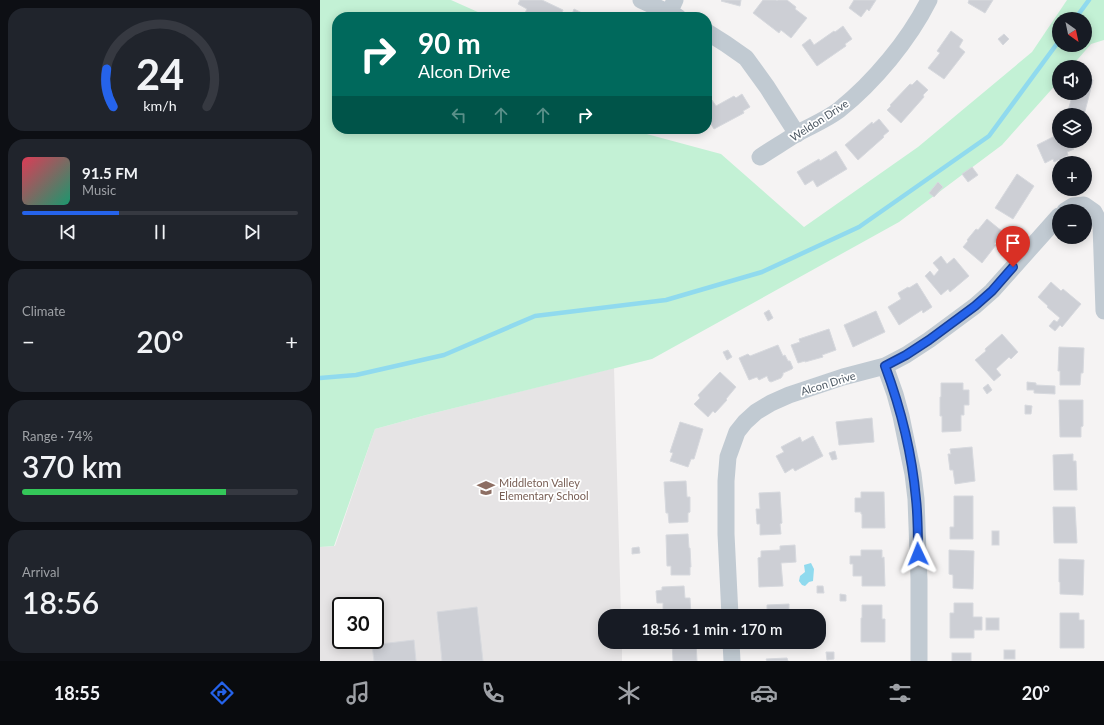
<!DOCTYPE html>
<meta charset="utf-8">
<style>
body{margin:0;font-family:Lato,sans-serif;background:#20242c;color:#f1f3f6;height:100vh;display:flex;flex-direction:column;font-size:15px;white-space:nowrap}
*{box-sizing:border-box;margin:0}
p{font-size:13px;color:#9ea1a6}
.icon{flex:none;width:22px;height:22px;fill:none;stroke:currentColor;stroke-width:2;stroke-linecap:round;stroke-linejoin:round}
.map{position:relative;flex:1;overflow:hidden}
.panel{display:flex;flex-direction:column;gap:8px;padding:8px;background:#0d0f14;width:320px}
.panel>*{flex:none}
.hud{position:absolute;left:12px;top:12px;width:380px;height:122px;border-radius:16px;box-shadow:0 2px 10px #0003;background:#00695c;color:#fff;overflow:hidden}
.needle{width:26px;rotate:147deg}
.buttons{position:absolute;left:732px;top:12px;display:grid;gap:8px}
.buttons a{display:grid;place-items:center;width:40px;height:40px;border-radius:50%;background:#171b24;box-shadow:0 2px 10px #0003;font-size:20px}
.speed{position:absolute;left:12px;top:597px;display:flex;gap:8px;font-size:20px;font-weight:700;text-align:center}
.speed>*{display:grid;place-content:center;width:52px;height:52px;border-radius:50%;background:#171b24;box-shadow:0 2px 10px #0003;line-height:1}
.speed .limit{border:2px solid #111;border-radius:6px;background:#fff;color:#111}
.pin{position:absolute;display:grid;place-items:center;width:34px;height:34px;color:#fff;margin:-41px -17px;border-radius:50% 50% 50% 0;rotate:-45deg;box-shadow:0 0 4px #0007}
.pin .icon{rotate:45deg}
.me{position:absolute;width:44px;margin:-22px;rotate:358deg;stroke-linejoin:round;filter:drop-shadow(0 0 3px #0008)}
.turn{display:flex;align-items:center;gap:14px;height:84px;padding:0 20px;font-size:18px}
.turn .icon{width:52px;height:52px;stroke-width:2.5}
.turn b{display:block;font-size:28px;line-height:34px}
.lanes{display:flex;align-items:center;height:38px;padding:0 20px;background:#0003;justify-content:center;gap:20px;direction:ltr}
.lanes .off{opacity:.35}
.big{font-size:30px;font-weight:600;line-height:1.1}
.panel .tile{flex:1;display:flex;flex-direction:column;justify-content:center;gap:6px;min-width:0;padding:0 14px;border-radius:16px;background:#20242c}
.panel .dial{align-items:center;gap:0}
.dial svg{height:104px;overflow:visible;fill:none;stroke:#363941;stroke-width:7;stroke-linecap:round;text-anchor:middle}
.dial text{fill:#f1f3f6;stroke:none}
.song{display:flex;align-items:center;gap:12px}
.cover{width:48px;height:48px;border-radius:6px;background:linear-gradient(135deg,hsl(350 70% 55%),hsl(160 70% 35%))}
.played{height:4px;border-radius:2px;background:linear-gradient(90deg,#2563eb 35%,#363941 35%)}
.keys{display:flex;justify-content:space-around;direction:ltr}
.heat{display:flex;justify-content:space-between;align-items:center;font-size:22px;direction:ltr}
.charge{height:6px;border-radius:3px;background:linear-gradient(90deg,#34c759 74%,#363941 0)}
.trip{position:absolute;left:278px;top:609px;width:228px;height:40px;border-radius:16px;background:#171b24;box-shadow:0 2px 10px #0003;font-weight:600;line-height:40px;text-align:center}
.dock{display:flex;height:64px;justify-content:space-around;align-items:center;background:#090b0e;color:#9ea1a6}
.dock .icon{width:28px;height:28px}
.dock .selected{color:#2563eb}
.dock b{font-size:18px;color:#f1f3f6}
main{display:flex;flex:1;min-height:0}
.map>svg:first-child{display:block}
.education{fill:#e6e4e5;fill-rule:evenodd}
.green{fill:#c3f1d5;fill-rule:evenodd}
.water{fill:#90daee}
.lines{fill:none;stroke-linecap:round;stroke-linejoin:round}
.stream{stroke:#90daee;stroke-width:4.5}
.building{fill:#cdcfd5;stroke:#d7d9de}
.minor{stroke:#c1cad2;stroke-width:17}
.route-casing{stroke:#184099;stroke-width:10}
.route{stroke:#2563eb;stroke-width:7}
.labels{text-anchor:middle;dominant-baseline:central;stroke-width:3.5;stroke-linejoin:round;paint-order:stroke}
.street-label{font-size:11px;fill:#4a5661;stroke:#fff}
.education-label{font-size:11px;fill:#785e54;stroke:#fff;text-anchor:start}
</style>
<main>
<section class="panel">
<div class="tile dial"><svg viewBox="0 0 100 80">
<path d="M14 69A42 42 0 1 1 86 69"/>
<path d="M14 69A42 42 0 0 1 9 40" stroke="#2563eb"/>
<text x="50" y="56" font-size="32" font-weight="700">24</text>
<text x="50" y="72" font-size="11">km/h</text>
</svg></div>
<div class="tile">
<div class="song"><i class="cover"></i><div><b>91.5 FM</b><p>Music</p></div></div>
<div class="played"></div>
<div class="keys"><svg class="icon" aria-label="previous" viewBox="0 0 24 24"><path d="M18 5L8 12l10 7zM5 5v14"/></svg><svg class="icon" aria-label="pause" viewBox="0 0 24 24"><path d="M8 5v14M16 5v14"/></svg><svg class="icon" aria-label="next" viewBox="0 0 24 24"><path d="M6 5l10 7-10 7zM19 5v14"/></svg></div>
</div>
<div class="tile"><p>Climate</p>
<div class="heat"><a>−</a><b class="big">20°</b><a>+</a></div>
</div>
<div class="tile"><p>Range · 74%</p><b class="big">370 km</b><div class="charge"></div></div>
<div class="tile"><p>Arrival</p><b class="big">18:56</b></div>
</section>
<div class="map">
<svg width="784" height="661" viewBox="0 0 784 661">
<rect width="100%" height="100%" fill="#f5f3f3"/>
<path class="education" d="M294,368l7,248h-16v26h17v19h-302v-114l15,-1 40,-117 51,-14zM21,606h34v34h-34z"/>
<path class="green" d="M0,0h131l38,17h-152v112h291l93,25 83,73 114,-80 114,-95 35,-52h37v40l-13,4 -20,23h-12v14l-57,64 -103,77 -247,137 -226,56 -51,14 -41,117 -14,1zM739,19h26v26h-26z"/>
<path class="water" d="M491,563l3,6 -1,12 -4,1 -4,4 -3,-1 -3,-4 1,-5 5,-4 -1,-7z"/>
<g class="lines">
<g class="stream">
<path d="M755,19l14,-19"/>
<path d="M0,378l36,-3 88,-20 91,-39 131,-16 96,-28 97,-45 130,-91 70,-95"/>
</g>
</g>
<g class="building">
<path d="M200,0h22l21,10 -3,7h-28l-7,-4 2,-4 -9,-5z"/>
<path d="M402,0h19l-1,6 -19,-5z"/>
<path d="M443,0h13l1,1 1,-1h9l9,7 -1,2 12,9 -16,20 -10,-8 -2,3 -26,-20z"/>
<path d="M534,0h22l-7,11 -2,-2 -6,8 -12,-9z"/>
<path d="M649,0h24l-8,13 -17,-10z"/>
<path d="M254,9l16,8h-19z"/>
<path d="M523,26l9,13 -7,5 1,2 -29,20 -15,-21 8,-6 4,6 20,-14 1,1z"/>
<path d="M631,31l12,9 -4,7 6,5 -21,27 -16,-11 12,-15 -3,-2z"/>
<path d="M684,34l5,5 -6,6 -5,-6z"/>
<path d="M765,78l8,2 -9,35 -16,-4 5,-18h12z"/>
<path d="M597,80l11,10 -5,5 1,2 -23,26 -14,-13 4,-4 -1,-1 20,-21 2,1z"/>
<path d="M422,94l8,13 -7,4 1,2 -30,16 -7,-11v-15l5,-3 4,6 18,-10 2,2z"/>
<path d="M559,119l10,12 -6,5 1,1 -26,23 -13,-15 27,-23 1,2z"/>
<path d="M739,134v7h20l1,3 -7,3 1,2 -7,3 1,3 -14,7 -1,-3 -8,4 -8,-18z"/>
<path d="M516,151l11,18 -30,18 -4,-7 -8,5 -8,-13 22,-13 1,2z"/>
<path d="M652,167l6,8 -10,7 -6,-8z"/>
<path d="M697,174l17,12 -21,33 -18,-11z"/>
<path d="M618,182l5,5 -9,10 -5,-4z"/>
<path d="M667,219l16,13 -9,12 2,1 -14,18 -19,-16 5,-6 -1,-1 9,-11 2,1z"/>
<path d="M621,256l6,8 7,-6 15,18 -19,16 -2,-3 -7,6 -16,-19 5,-5 4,5 5,-6 -6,-7z"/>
<path d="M731,282l10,9 2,-2 18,15 -19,23 -2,-2 -5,6 -6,-5 5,-6 3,2 3,-4 -13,-11 1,-1 -10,-9z"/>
<path d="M597,283l15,24 -9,6 -1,-3 -23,15 -11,-18 13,-8 -3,-6 10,-6 1,1z"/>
<path d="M449,310l4,8 -5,3 -4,-8z"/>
<path d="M556,311l9,21 -32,15 -9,-22z"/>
<path d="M509,329l7,21 -14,5 1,2 -18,5v-1l-7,2 -7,-18 9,-3 -1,-3z"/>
<path d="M682,334l16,18 -7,7 -2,-2 -13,12 5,6 -7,6 -19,-21 11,-9 -1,-2z"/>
<path d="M458,345l5,11 2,-1 3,6h2l3,7 -1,1 -9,4v2l-2,3 -10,4 -2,-1 -2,-5 -8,4 -2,-3 -8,3 -10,-22 9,-4 2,2z"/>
<path d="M739,347l25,1 -1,25h-2l-1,12h-20v-14h-2z"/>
<path d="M408,350l4,7 -5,3 -4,-8z"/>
<path d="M400,372l16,15 -10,12 1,1 -12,13 -2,-2 -5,6 -14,-13 6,-6 -2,-3z"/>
<path d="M707,382l9,1v2l19,1v8l-21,-1v-3h-7z"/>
<path d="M621,383h22v7h6v15h-5v10h-3v16l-19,1v-16h-2v-19h1z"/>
<path d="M668,384l4,6 -5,4 -4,-6z"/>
<path d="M739,400h24v26l-2,1v10h-21z"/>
<path d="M705,405l7,1 -1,8h-6z"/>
<path d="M552,418l2,24 -35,3 -3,-23z"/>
<path d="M360,422l23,7 -9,30h-3l-3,8 -18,-6 3,-8 -3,-1z"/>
<path d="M493,436l10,20 -28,15 -2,-3 -8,5 -9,-17 8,-4 -3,-5 19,-10 2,5z"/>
<path d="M652,447l3,34 -20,3 -2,-14h-3l-2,-16h3l-1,-5z"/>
<path d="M515,451l2,8 -5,1 -3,-7z"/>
<path d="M753,454v7h3l1,29h-23l-1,-35z"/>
<path d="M366,481l1,16h3v15l-2,1v9l-19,1 -1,-10h-2l-2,-31z"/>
<path d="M460,492l2,31 -2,1 1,10 -21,1v-11h-3l-1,-15h4l-1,-16z"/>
<path d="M541,492h23l1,36h-23v-14h-1v-2h-6v-14h6z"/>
<path d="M634,496h19v43h-23v-12h4z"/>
<path d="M733,507h22l2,36h-23z"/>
<rect x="672" y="531" width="7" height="14"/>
<path d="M368,534l1,14h1l1,19h-1v8h-19v-9h-4l-1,-31z"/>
<path d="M475,545l1,17 -15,1 2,23 -24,1 -1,-29 3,-1v-6l19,-1v-4z"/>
<path d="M319,547l1,6 -8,1v-6z"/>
<path d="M541,550h21v8l2,-1 1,29h-23v-10h-9v-12h-3v-8h11z"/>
<path d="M629,550l25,1 -1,38 -20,-1v-13l-4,-1z"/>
<path d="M739,559l25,1 -1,35 -23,-1v-12h-1z"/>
<path d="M364,586l1,12h5l1,18h-28v-13h-6l-1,-12 6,-1v-3z"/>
<path d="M497,586h6l1,7h-7z"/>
<path d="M520,594l6,1v6h-6z"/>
<path d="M634,603h19v14h9v13h-8v8h-24v-25h4z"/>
<path d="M469,604v12h-22v-11z"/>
<path d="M542,605h20v14h3v23h-24v-24h1z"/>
<path d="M157,607l6,54h-41l-5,-49z"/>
<path d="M740,613h19v7h5v28h-24z"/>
<rect x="666" y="618" width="13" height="12"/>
<path d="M94,640l2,21h-42l-2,-16z"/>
<path d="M352,642h24l1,19h-24z"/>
<path d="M448,642h20v3l-19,1z"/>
<rect x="684" y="650" width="11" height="9"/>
<path d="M506,652h8v7l-7,1z"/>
<rect x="632" y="653" width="19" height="8"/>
<path d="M467,658l1,3h-21l-1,-2z"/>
</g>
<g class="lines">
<g class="minor">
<path d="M321,0l37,17"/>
<path d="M349,13l6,-13"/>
<path d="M387,32l19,12 20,14 21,29 30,47"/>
<path d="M440,157c12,-8 24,-15 36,-23 14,-8 30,-14 43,-24 35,-28 70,-70 90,-110"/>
<path d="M745,211l8,-5 11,-1 10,7 7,13 3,86"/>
<path d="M565,366l10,28 6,22 12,58 3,25 3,80v82"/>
<path d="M410,616l-4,-82v-53l2,-24 9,-25 8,-10 11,-10 15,-9 18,-8 54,-18 42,-11 21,-11 23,-15 46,-34 17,-15 67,-75"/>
<path d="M411,642l1,19"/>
</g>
</g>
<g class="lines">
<g class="route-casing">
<path id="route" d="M598,554c0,-18 0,-37 -2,-55 -4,-45 -15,-90 -31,-133l21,-11 23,-15 46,-34 17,-15 21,-24"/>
</g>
<use href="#route" class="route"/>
</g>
<defs>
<g id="school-bare" transform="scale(1.38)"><path d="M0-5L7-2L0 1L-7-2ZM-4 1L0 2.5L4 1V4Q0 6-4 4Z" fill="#8d6e63" stroke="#fff" stroke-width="2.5" paint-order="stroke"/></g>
</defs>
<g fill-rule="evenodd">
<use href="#school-bare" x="166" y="488"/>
</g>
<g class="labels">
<g class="street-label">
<text transform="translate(499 120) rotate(-33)">Weldon Drive</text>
<text transform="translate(508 383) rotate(-17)">Alcon Drive</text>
</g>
<g class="education-label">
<text x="179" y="482">Middleton Valley<tspan x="179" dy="13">Elementary School</tspan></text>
</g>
</g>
</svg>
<div class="buttons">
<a><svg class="needle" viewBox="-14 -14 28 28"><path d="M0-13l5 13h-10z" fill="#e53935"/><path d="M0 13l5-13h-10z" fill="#9ea1a6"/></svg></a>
<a><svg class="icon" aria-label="sound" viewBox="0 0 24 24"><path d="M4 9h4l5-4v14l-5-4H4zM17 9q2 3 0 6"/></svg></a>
<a><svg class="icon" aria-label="layers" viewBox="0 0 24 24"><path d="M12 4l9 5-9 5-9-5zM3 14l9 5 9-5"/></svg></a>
<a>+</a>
<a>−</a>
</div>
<div class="speed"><div class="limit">30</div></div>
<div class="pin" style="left:693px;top:267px;background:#d93025"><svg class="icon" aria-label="arrive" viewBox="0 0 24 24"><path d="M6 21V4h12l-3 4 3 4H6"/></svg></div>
<svg class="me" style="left:598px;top:554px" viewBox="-20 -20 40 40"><path d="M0-17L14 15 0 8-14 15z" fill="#2563eb" stroke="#fff" stroke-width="4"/></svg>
<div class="trip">18:56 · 1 min · 170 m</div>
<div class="hud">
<div class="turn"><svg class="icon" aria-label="right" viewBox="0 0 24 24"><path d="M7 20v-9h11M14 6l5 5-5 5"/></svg><div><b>90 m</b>Alcon Drive</div></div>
<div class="lanes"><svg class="icon off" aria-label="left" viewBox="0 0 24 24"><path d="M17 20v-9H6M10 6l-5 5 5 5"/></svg><svg class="icon off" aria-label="ahead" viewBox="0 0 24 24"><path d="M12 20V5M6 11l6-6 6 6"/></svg><svg class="icon off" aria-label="ahead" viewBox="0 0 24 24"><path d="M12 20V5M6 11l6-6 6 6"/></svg><svg class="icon" aria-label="right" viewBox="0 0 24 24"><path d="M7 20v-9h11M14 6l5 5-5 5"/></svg></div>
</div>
</div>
</main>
<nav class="dock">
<b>18:55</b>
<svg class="icon selected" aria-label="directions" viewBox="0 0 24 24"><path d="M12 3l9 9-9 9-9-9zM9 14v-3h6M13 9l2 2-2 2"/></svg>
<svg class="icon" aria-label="music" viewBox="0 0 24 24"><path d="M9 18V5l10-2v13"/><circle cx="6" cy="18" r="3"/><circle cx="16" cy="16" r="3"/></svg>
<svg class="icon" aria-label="phone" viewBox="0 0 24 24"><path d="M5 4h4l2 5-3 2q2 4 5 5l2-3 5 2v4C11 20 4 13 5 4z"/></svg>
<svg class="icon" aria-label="climate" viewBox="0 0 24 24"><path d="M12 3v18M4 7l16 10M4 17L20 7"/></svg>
<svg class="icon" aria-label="car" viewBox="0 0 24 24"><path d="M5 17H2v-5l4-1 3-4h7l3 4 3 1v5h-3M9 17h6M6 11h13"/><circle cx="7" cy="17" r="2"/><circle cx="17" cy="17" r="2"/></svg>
<svg class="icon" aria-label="filters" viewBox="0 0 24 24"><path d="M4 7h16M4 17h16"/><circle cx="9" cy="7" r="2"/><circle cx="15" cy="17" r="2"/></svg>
<b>20°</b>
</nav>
